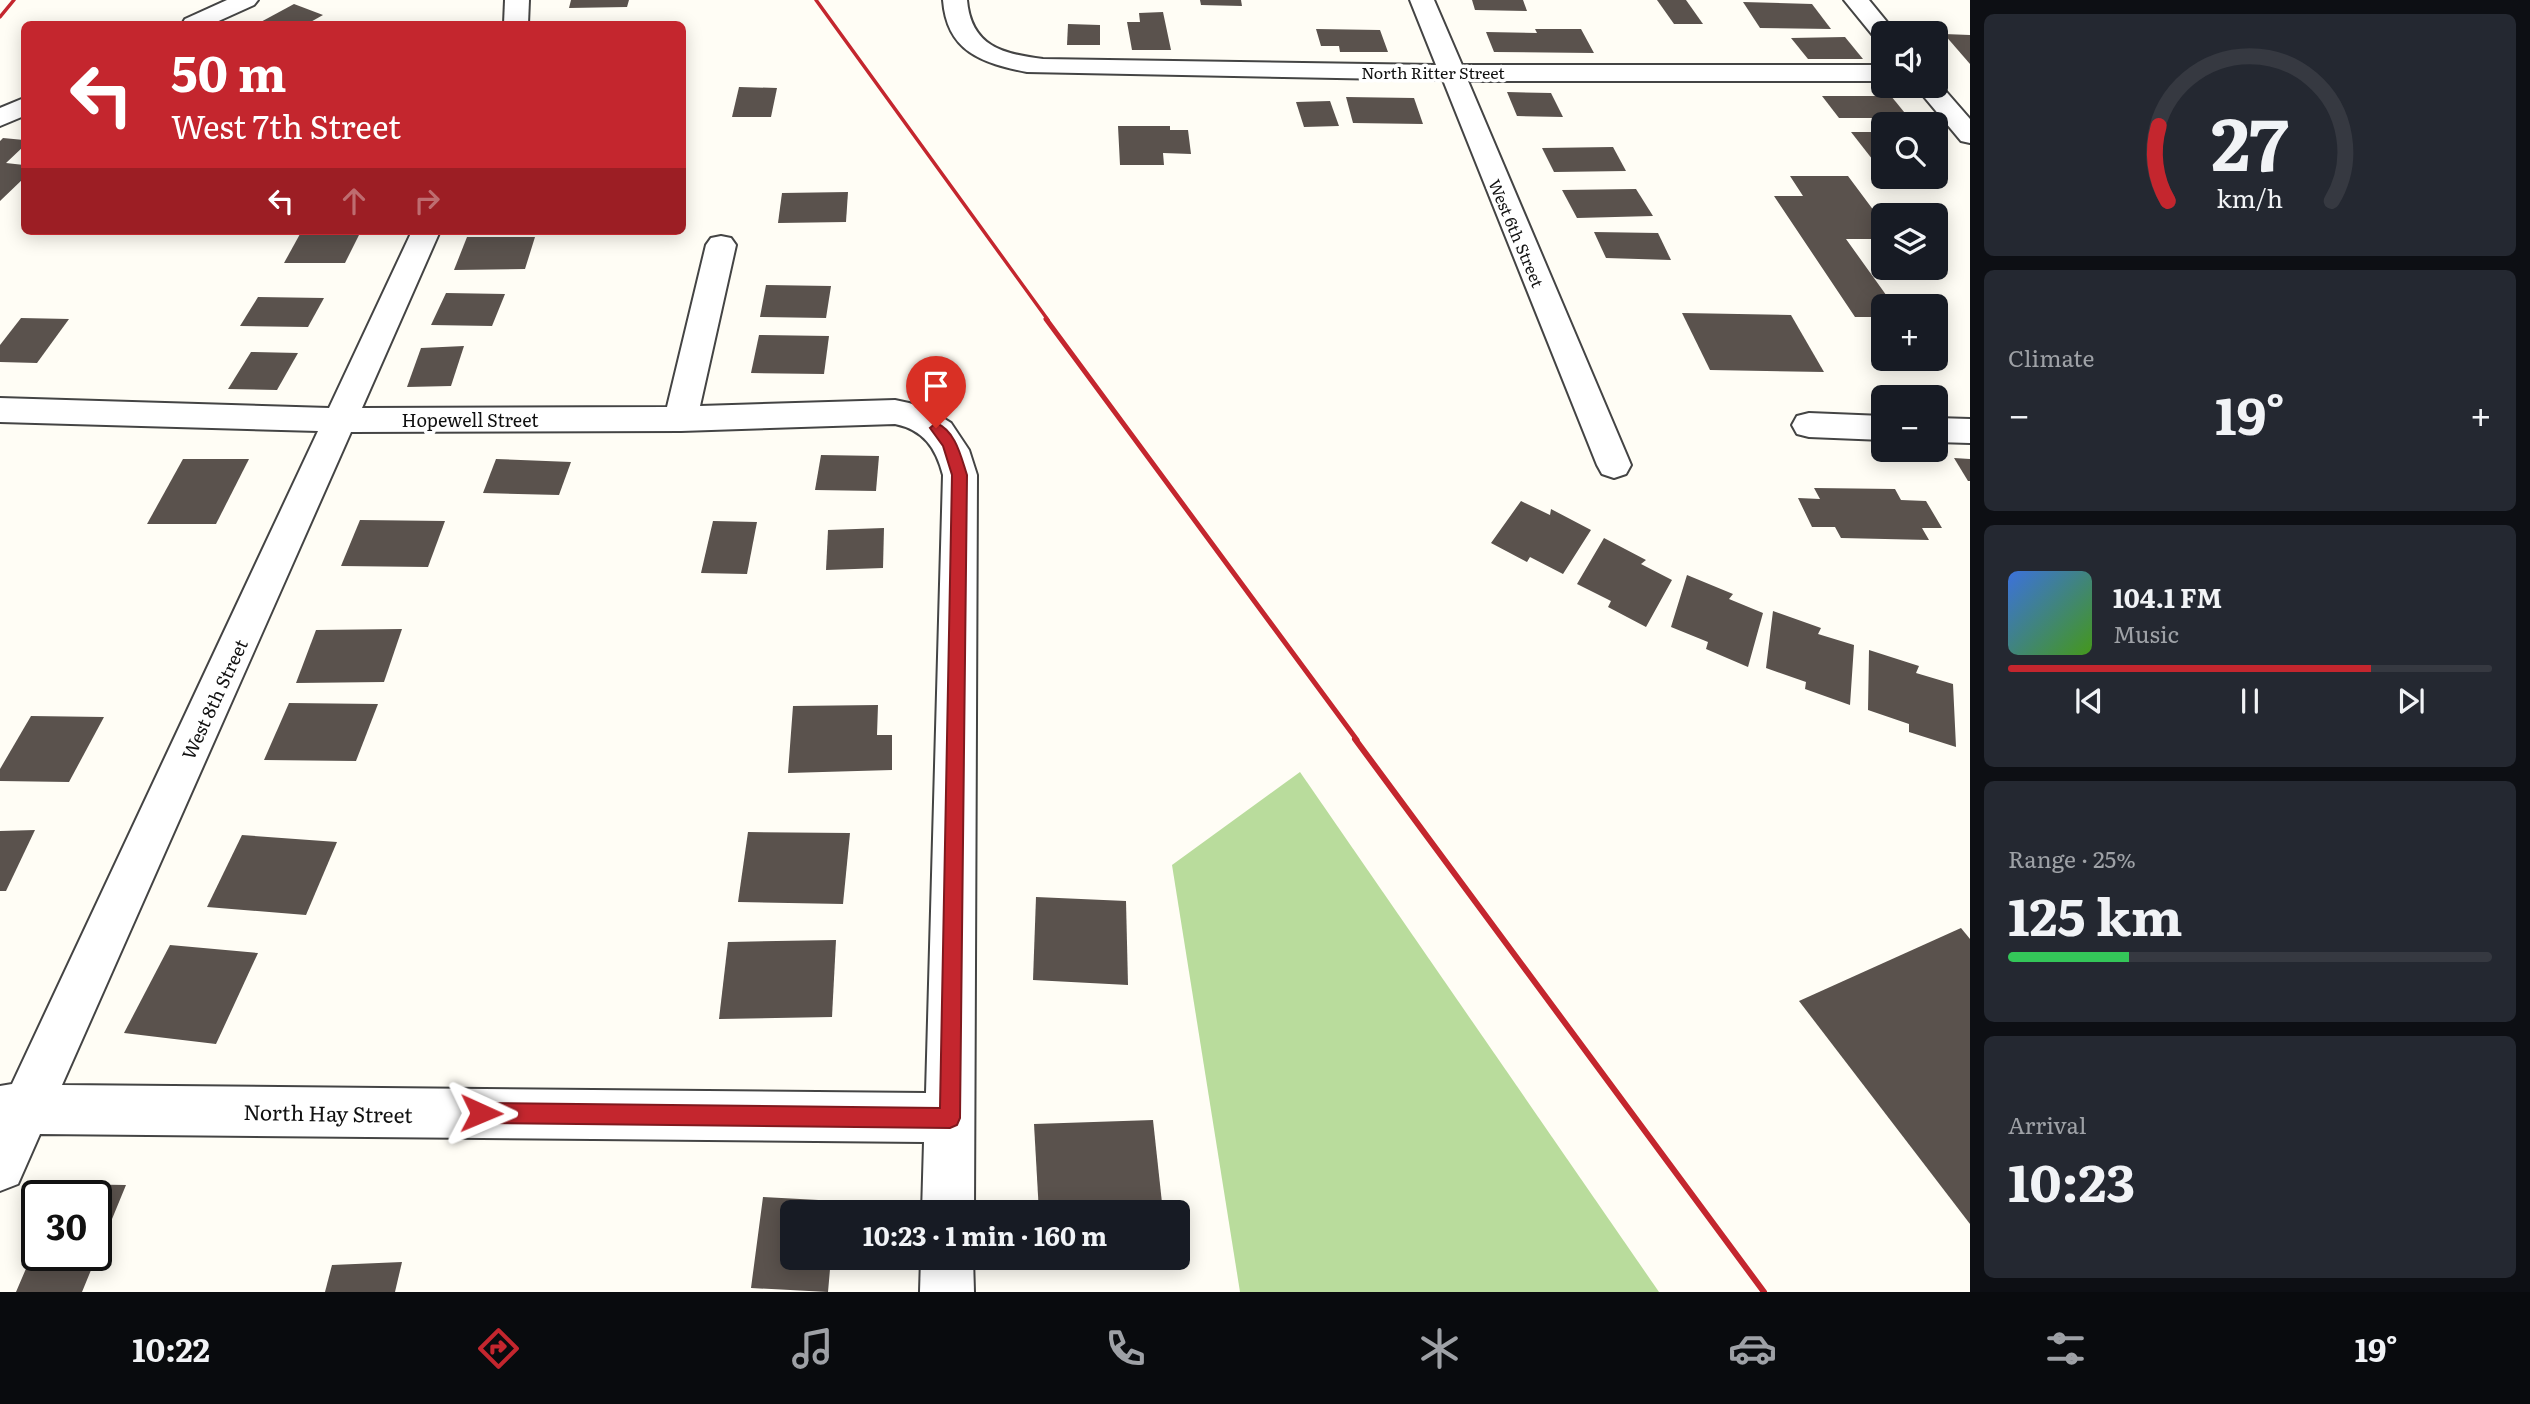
<!DOCTYPE html>
<meta charset="utf-8">
<style>
body{margin:0;font-family:Literata,serif;background:#242831;color:#f1f3f6;height:100vh;display:flex;flex-direction:column;font-size:26px;white-space:nowrap}
*{box-sizing:border-box;margin:0}
p{font-size:23px;color:#9ea1a6}
.icon{flex:none;width:38px;height:38px;fill:none;stroke:currentColor;stroke-width:2;stroke-linecap:round;stroke-linejoin:round}
.map{position:relative;flex:1;overflow:hidden}
.panel{display:flex;flex-direction:column;gap:14px;padding:14px;background:#0d0f14;width:560px}
.panel>*{flex:none}
.guide{position:absolute;left:21px;top:21px;width:665px;height:214px;border-radius:10px;box-shadow:0 4px 18px #0003;background:#c4262e;color:#fff;overflow:hidden}
.controls{position:absolute;left:1871px;top:21px;display:grid;gap:14px}
.controls a{display:grid;place-items:center;width:77px;height:77px;border-radius:10px;background:#171b24;box-shadow:0 4px 18px #0003;font-size:35px}
.speed{position:absolute;left:21px;top:1180px;display:flex;gap:14px;font-size:35px;font-weight:700;text-align:center}
.speed>*{display:grid;place-content:center;width:91px;height:91px;border-radius:50%;background:#171b24;box-shadow:0 4px 18px #0003;line-height:1}
.speed .limit{border:4px solid #111;border-radius:10px;background:#fff;color:#111}
.pin{position:absolute;display:grid;place-items:center;width:60px;height:60px;color:#fff;margin:-72px -30px;border-radius:50% 50% 50% 0;rotate:-45deg;box-shadow:0 0 7px #0007}
.pin .icon{rotate:45deg}
.me{position:absolute;width:77px;margin:-38px;rotate:91deg;stroke-linejoin:round;filter:drop-shadow(0 0 5px #0008)}
.turn{display:flex;align-items:center;gap:24px;height:147px;padding:0 35px;font-size:32px}
.turn .icon{width:91px;height:91px;stroke-width:2.5}
.turn b{display:block;font-size:49px;line-height:60px}
.lanes{display:flex;align-items:center;height:66px;padding:0 35px;background:#0003;justify-content:center;gap:35px;direction:ltr}
.lanes .off{opacity:.35}
.big{font-size:52px;font-weight:700;line-height:1.1}
.panel .card{flex:1;display:flex;flex-direction:column;justify-content:center;gap:10px;min-width:0;padding:0 24px;border-radius:10px;background:#242831}
.panel .dial{align-items:center;gap:0}
.dial svg{height:182px;overflow:visible;fill:none;stroke:#363941;stroke-width:7;stroke-linecap:round;text-anchor:middle}
.dial text{fill:#f1f3f6;stroke:none}
.song{display:flex;align-items:center;gap:21px}
.cover{width:84px;height:84px;border-radius:10px;background:linear-gradient(135deg,hsl(220 70% 55%),hsl(100 70% 35%))}
.played{height:7px;border-radius:4px;background:linear-gradient(90deg,#c4262e 75%,#363941 75%)}
.keys{display:flex;justify-content:space-around;direction:ltr}
.heat{display:flex;justify-content:space-between;align-items:center;font-size:38px;direction:ltr}
.charge{height:10px;border-radius:5px;background:linear-gradient(90deg,#34c759 25%,#363941 0)}
.trip{position:absolute;left:780px;top:1200px;width:410px;height:70px;border-radius:10px;background:#171b24;box-shadow:0 4px 18px #0003;font-weight:700;line-height:70px;text-align:center}
.dock{display:flex;height:112px;justify-content:space-around;align-items:center;background:#090b0e;color:#9ea1a6}
.dock .icon{width:49px;height:49px}
.dock .current{color:#c4262e}
.dock b{font-size:32px;color:#f1f3f6}
main{display:flex;flex:1;min-height:0}
.map>svg:first-child{display:block}
.forest{fill:#b9dc9c}
.building{fill:#5a524d}
.lines{fill:none;stroke-linecap:round;stroke-linejoin:round}
.minor-casing{stroke:#444;stroke-width:4}
.tertiary-casing{stroke:#444;stroke-width:4}
.minor{fill:#fff;fill-rule:evenodd}
.tertiary{fill:#fff;fill-rule:evenodd}
.rail-far2{stroke:#c4262e;stroke-width:3.5}
.rail-far1{stroke:#c4262e;stroke-width:5}
.rail{stroke:#c4262e;stroke-width:6}
.route{fill:#c4262e;stroke:#7f191e;stroke-width:2}
.labels{text-anchor:middle;dominant-baseline:central;stroke-width:7;stroke-linejoin:round;paint-order:stroke}
.far-street-label{font-size:16px;fill:#111;stroke:#fff}
.street-label{font-size:18px;fill:#111;stroke:#fff}
.near-street-label{font-size:21px;fill:#111;stroke:#fff}
</style>
<main>
<div class="map">
<svg width="1970" height="1292" viewBox="0 0 1970 1292">
<rect width="100%" height="100%" fill="#fffdf5"/>
<path class="forest" d="M1300,772l359,520h-419l-68,-427z"/>
<g class="building">
<path d="M571,0h58l-2,7 -58,1z"/>
<path d="M1200,0h41l1,6 -41,-1z"/>
<path d="M1472,0h51l4,11 -52,-1z"/>
<path d="M1657,0h29l17,24h-29z"/>
<path d="M1743,2l69,2 19,25 -71,-1z"/>
<path d="M294,4l29,11 -16,9h-50z"/>
<path d="M1163,12l8,38h-39l-5,-28h13l-1,-9z"/>
<path d="M1068,24l32,1v20h-33z"/>
<path d="M1316,29l64,1 8,22h-48l-1,-6h-18z"/>
<path d="M1535,29h46l13,24 -100,-1 -8,-20 51,1z"/>
<path d="M1944,34l26,1v29z"/>
<path d="M1845,37l18,22h-55l-17,-21z"/>
<path d="M739,87l38,1 -6,29h-39z"/>
<path d="M1507,92l44,1 12,24 -46,-1z"/>
<path d="M1822,96h69l18,22h-70z"/>
<path d="M1346,97l68,1 9,26 -70,-1z"/>
<path d="M1330,101l9,25 -35,1 -8,-25z"/>
<path d="M1118,126h52v4h18l3,24 -28,-1 1,12h-44z"/>
<path d="M1851,132h32v32h-7z"/>
<path d="M3,138l21,2v6l-18,17 18,2v13l-24,23v-60z"/>
<path d="M1613,147l13,24 -72,1 -12,-24z"/>
<path d="M1790,176h58l35,47v16h-37l48,67h-11v11h-28l-81,-121h29z"/>
<path d="M1636,189l17,27 -76,2 -15,-28z"/>
<path d="M848,192l-2,30 -68,1 4,-30z"/>
<path d="M1594,232l64,1 13,27 -65,-2z"/>
<path d="M300,234l59,1 -14,28h-61z"/>
<path d="M467,237h68l-10,32 -71,1z"/>
<path d="M766,285l65,1 -5,32 -66,-1z"/>
<path d="M446,293l59,1 -13,32 -61,-1z"/>
<path d="M258,297l66,1 -16,29 -68,-1z"/>
<path d="M1682,313l109,2 33,57 -114,-2z"/>
<path d="M21,318l48,1 -32,44 -37,-1v-17z"/>
<path d="M759,335l70,1 -5,38 -73,-1z"/>
<path d="M464,346l-13,40 -44,1 14,-39z"/>
<path d="M251,352l47,1 -21,37 -49,-1z"/>
<path d="M821,455l58,1 -3,35 -61,-1z"/>
<path d="M1954,458l16,1v22h-2z"/>
<path d="M183,459h66l-33,65h-69z"/>
<path d="M496,459l75,3 -12,33 -76,-2z"/>
<path d="M1814,488l81,1 6,11 25,1 16,27h-20l7,12 -88,-2 -6,-11h-23l-14,-29 22,1z"/>
<path d="M1521,501l29,14 1,-6 40,21 -28,44 -33,-17 -3,5 -36,-19z"/>
<path d="M360,520l85,1 -17,46 -87,-1z"/>
<path d="M713,521l44,1 -10,52 -46,-1z"/>
<path d="M884,528l-1,40 -57,2 2,-40z"/>
<path d="M1604,538l42,22 -5,4 31,16 -26,47 -38,-20 3,-6 -34,-17z"/>
<path d="M1687,575l46,19 -4,5 34,14 -15,54 -42,-18 2,-7 -37,-15z"/>
<path d="M1773,611l48,17 -3,6 36,11 -4,60 -45,-16 1,-7 -40,-14z"/>
<path d="M402,629l-18,53 -88,1 20,-53z"/>
<path d="M1869,650l50,16 -3,7 37,11 3,63 -47,-15v-8l-41,-14z"/>
<path d="M289,703l89,1 -22,57 -92,-1z"/>
<path d="M878,705l-1,30h15v35l-104,3 5,-67z"/>
<path d="M31,716l73,1 -35,65 -69,-1v-12z"/>
<path d="M35,830l-29,61h-6v-60z"/>
<path d="M748,832l102,1 -7,71 -105,-2z"/>
<path d="M242,835l95,7 -31,73 -99,-8z"/>
<path d="M1036,897l90,4 2,84 -95,-5z"/>
<path d="M1961,928l9,11v285l-171,-223z"/>
<path d="M836,940l-4,77 -113,2 9,-77z"/>
<path d="M170,945l88,8 -42,91 -92,-11z"/>
<path d="M1153,1120l10,92 -124,1 -5,-89z"/>
<path d="M62,1184l64,1 -44,107h-66l21,-49v12h59v-60h-39z"/>
<path d="M763,1197l74,4 -1,12h-43v45h38l-3,34 -77,-4z"/>
<path d="M402,1262l-7,30h-70l7,-27z"/>
</g>
<g class="lines">
<g class="minor-casing">
<g id="minor">
<path d="M505,0h24l-1,24h-24z"/>
<path d="M943,0h24c4,46 35,54 76,59l393,6 -26,-65h24l28,65h421v16h-415l163,384 -5,9 -12,4 -12,-4 -5,-9 -154,-385 -416,-8c-45,-9 -80,-20 -84,-72z"/>
<path d="M1844,0h25l27,33h-13v7l-8,-2z"/>
<path d="M1936,80l34,39v24l-9,-2 -46,-55h21z"/>
<path d="M412,231h28l-78,177 305,-1 39,-162 5,-7 10,-2 10,2 5,7 -36,161 195,-6 14,3 23,8 19,12 18,27 8,25 -3,738h-52l2,-71 -884,-8 -22,50 -18,7v-105l12,-2 306,-653 -318,-9v-24l329,10zM895,424c29,6 41,24 48,51l-17,618 -864,-8 289,-653 330,-1z"/>
<path d="M1809,413l74,3v24l-74,-3 -12,-3 -5,-9 5,-9z"/>
<path d="M1936,418l34,1v24l-34,-1z"/>
<path d="M921,1258h52l1,34h-54z"/>
</g>
</g>
<g class="tertiary-casing">
<g id="tertiary">
<path d="M227,0h31l-4,5 -42,19h-30l3,-5z"/>
<path d="M24,98v18l-24,10v-18z"/>
</g>
</g>
<use href="#minor" class="minor"/>
<use href="#tertiary" class="tertiary"/>
<g class="rail-far2">
<path d="M816,0l232,320"/>
<path d="M0,17l14,-17"/>
</g>
<path class="rail-far1" d="M1046,319l311,421"/>
<path class="rail" d="M1355,739l409,553"/>
</g>
<path class="route" d="M936,423c20,8 25,34 31,52l-7,643 -3,7 -7,3 -469,-5 -7,-3 -3,-7 3,-7 7,-3 459,5 12,-633 -9,-29 -13,-18z"/>
<g class="labels">
<g class="far-street-label">
<text x="1433" y="72">North Ritter Street</text>
<text transform="translate(1517 233) rotate(67)">West 6th Street</text>
</g>
<g class="street-label">
<text x="470" y="419">Hopewell Street</text>
<text transform="translate(214 699) rotate(-65)">West 8th Street</text>
</g>
<g class="near-street-label">
<text transform="translate(328 1112) rotate(1)">North Hay Street</text>
</g>
</g>
</svg>
<div class="controls">
<a><svg class="icon" aria-label="sound" viewBox="0 0 24 24"><path d="M4 9h4l5-4v14l-5-4H4zM17 9q2 3 0 6"/></svg></a>
<a><svg class="icon" aria-label="search" viewBox="0 0 24 24"><circle cx="10" cy="10" r="6"/><path d="M15 15l6 6"/></svg></a>
<a><svg class="icon" aria-label="layers" viewBox="0 0 24 24"><path d="M12 4l9 5-9 5-9-5zM3 14l9 5 9-5"/></svg></a>
<a>+</a>
<a>−</a>
</div>
<div class="speed"><div class="limit">30</div></div>
<div class="pin" style="left:936px;top:428px;background:#d93025"><svg class="icon" aria-label="arrive" viewBox="0 0 24 24"><path d="M6 21V4h12l-3 4 3 4H6"/></svg></div>
<svg class="me" style="left:481px;top:1113px" viewBox="-20 -20 40 40"><path d="M0-17L14 15 0 8-14 15z" fill="#c4262e" stroke="#fff" stroke-width="4"/></svg>
<div class="trip">10:23 · 1 min · 160 m</div>
<div class="guide">
<div class="turn"><svg class="icon" aria-label="left" viewBox="0 0 24 24"><path d="M17 20v-9H6M10 6l-5 5 5 5"/></svg><div><b>50 m</b>West 7th Street</div></div>
<div class="lanes"><svg class="icon" aria-label="left" viewBox="0 0 24 24"><path d="M17 20v-9H6M10 6l-5 5 5 5"/></svg><svg class="icon off" aria-label="ahead" viewBox="0 0 24 24"><path d="M12 20V5M6 11l6-6 6 6"/></svg><svg class="icon off" aria-label="right" viewBox="0 0 24 24"><path d="M7 20v-9h11M14 6l5 5-5 5"/></svg></div>
</div>
</div>
<section class="panel">
<div class="card dial"><svg viewBox="0 0 100 80">
<path d="M14 69A42 42 0 1 1 86 69"/>
<path d="M14 69A42 42 0 0 1 10 36" stroke="#c4262e"/>
<text x="50" y="56" font-size="32" font-weight="700">27</text>
<text x="50" y="72" font-size="11">km/h</text>
</svg></div>
<div class="card"><p>Climate</p>
<div class="heat"><a>−</a><b class="big">19°</b><a>+</a></div>
</div>
<div class="card">
<div class="song"><i class="cover"></i><div><b>104.1 FM</b><p>Music</p></div></div>
<div class="played"></div>
<div class="keys"><svg class="icon" aria-label="previous" viewBox="0 0 24 24"><path d="M18 5L8 12l10 7zM5 5v14"/></svg><svg class="icon" aria-label="pause" viewBox="0 0 24 24"><path d="M8 5v14M16 5v14"/></svg><svg class="icon" aria-label="next" viewBox="0 0 24 24"><path d="M6 5l10 7-10 7zM19 5v14"/></svg></div>
</div>
<div class="card"><p>Range · 25%</p><b class="big">125 km</b><div class="charge"></div></div>
<div class="card"><p>Arrival</p><b class="big">10:23</b></div>
</section>
</main>
<nav class="dock">
<b>10:22</b>
<svg class="icon current" aria-label="directions" viewBox="0 0 24 24"><path d="M12 3l9 9-9 9-9-9zM9 14v-3h6M13 9l2 2-2 2"/></svg>
<svg class="icon" aria-label="music" viewBox="0 0 24 24"><path d="M9 18V5l10-2v13"/><circle cx="6" cy="18" r="3"/><circle cx="16" cy="16" r="3"/></svg>
<svg class="icon" aria-label="phone" viewBox="0 0 24 24"><path d="M5 4h4l2 5-3 2q2 4 5 5l2-3 5 2v4C11 20 4 13 5 4z"/></svg>
<svg class="icon" aria-label="climate" viewBox="0 0 24 24"><path d="M12 3v18M4 7l16 10M4 17L20 7"/></svg>
<svg class="icon" aria-label="car" viewBox="0 0 24 24"><path d="M5 17H2v-5l4-1 3-4h7l3 4 3 1v5h-3M9 17h6M6 11h13"/><circle cx="7" cy="17" r="2"/><circle cx="17" cy="17" r="2"/></svg>
<svg class="icon" aria-label="filters" viewBox="0 0 24 24"><path d="M4 7h16M4 17h16"/><circle cx="9" cy="7" r="2"/><circle cx="15" cy="17" r="2"/></svg>
<b>19°</b>
</nav>
